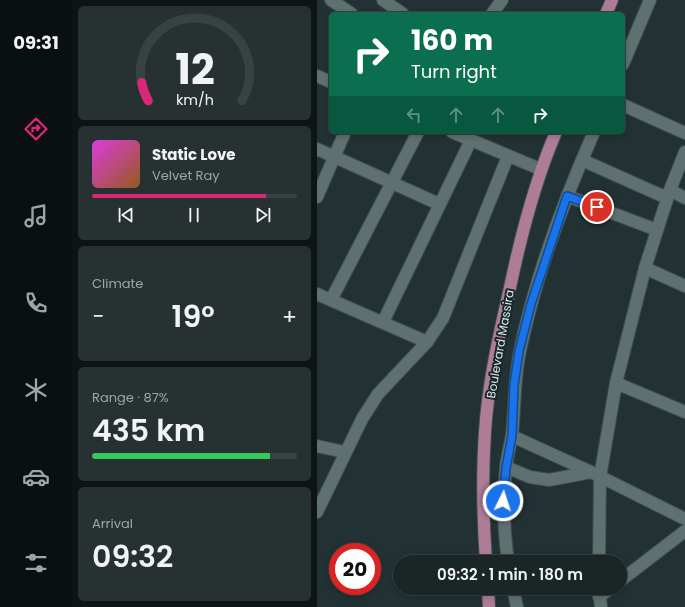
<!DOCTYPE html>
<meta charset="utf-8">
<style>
body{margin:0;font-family:Poppins,sans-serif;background:#273132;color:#f1f3f6;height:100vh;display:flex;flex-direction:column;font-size:15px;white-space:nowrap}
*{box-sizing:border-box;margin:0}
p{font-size:13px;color:#9fa5a7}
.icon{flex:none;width:22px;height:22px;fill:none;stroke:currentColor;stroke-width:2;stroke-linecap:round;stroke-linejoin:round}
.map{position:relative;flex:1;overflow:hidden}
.drawer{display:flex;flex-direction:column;gap:6px;padding:6px;background:#0e1415;width:245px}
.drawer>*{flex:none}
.guide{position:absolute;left:12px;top:12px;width:296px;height:122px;border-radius:6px;box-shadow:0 2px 6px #0003,0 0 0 1px #384243;background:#0b6e4f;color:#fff;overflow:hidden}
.speed{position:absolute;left:12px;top:543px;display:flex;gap:8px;font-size:20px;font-weight:700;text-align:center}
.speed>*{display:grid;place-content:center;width:52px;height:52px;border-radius:50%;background:#1a2526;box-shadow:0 2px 6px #0003,0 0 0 1px #384243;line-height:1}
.speed .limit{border:6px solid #d22;background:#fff;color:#111}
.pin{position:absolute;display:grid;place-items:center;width:34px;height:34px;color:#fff;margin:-17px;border:2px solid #fff;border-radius:50%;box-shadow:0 1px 4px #0007}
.me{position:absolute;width:44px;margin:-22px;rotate:4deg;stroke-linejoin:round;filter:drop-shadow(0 0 3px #0008)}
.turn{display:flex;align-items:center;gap:14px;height:84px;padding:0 16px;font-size:18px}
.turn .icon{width:52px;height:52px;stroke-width:2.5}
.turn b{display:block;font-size:28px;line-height:34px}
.lanes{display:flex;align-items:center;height:38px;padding:0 16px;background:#0003;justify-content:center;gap:20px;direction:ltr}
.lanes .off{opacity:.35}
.big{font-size:30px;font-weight:600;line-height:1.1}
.drawer .card{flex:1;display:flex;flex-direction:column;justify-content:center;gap:6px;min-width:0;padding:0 14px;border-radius:6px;background:#273132}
.drawer .dial{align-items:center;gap:0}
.dial svg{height:104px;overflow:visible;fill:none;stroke:#384243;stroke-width:7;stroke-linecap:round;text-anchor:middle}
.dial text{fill:#f1f3f6;stroke:none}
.song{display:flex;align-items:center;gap:12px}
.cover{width:48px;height:48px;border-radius:6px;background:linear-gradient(135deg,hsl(300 70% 55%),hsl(30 70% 35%))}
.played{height:4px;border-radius:2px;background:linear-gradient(90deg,#db2777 85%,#384243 85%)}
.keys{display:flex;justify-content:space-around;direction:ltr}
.heat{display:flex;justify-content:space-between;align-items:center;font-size:22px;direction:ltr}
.charge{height:6px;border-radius:3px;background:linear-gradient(90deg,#34c759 87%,#384243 0)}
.trip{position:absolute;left:76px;top:555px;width:234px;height:40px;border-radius:20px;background:#1a2526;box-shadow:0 2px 6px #0003,0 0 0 1px #384243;font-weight:600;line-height:40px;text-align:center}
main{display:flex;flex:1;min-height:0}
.dock{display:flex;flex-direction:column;width:72px;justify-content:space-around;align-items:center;background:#0a0f0f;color:#9fa5a7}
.dock .icon{width:28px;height:28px}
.dock .on{color:#db2777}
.dock b{font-size:18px;color:#f1f3f6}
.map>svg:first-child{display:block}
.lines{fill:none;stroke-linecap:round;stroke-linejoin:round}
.minor-casing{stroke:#404e4f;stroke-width:14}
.major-casing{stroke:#404e4f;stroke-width:14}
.minor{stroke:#5f7071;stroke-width:12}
.major{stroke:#ae7c97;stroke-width:12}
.route-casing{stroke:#114b97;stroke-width:10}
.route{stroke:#1a73e8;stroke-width:7}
.labels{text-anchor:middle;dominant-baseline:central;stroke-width:4;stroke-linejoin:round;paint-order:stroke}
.street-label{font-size:12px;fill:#dbe5e6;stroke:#182829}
</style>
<main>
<nav class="dock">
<b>09:31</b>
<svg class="icon on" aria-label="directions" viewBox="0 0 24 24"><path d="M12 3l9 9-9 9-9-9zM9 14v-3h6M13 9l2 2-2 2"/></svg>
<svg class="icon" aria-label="music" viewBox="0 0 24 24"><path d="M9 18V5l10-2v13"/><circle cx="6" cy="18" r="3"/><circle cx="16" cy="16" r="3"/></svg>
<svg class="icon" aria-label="phone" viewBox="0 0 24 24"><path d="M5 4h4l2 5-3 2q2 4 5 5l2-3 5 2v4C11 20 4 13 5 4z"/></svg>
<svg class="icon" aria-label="climate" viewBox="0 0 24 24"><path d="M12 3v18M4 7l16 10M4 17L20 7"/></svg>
<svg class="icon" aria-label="car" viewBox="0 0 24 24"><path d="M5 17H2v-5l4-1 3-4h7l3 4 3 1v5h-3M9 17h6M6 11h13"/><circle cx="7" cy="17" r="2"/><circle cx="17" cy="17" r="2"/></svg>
<svg class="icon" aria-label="filters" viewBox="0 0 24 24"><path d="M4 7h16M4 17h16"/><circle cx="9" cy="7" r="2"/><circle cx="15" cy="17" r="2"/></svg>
</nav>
<section class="drawer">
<div class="card dial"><svg viewBox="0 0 100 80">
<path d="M14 69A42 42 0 1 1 86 69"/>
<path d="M14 69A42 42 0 0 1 9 55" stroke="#db2777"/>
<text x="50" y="56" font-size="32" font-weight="700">12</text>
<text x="50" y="72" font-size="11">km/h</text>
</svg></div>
<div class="card">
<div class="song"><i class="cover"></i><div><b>Static Love</b><p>Velvet Ray</p></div></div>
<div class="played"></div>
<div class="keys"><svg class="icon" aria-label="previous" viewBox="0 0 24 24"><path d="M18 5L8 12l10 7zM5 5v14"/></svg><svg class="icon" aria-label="pause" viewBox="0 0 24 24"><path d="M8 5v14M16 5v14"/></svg><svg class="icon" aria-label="next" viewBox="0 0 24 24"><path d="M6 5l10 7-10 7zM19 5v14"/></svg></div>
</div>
<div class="card"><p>Climate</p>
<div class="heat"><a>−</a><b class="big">19°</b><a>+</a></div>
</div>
<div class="card"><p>Range · 87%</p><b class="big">435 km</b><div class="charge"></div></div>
<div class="card"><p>Arrival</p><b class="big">09:32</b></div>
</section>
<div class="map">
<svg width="368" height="607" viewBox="0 0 368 607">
<rect width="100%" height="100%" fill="#223133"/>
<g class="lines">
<g class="minor-casing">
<g id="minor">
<path d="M14,0l21,14"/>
<path d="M66,0l20,14"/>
<path d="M175,14l10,-14"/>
<path d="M306,64l27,-64"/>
<path d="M0,76l14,6"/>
<path d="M306,105l62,28"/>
<path d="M135,132l88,37"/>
<path d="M0,149l122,55"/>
<path d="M265,160l85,38"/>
<path d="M353,190l15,8"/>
<path d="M250,196l90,34"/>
<path d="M0,197l28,-65"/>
<path d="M328,268l40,18"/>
<path d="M0,294l110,48"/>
<path d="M14,300l87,-168"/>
<path d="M66,322l88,-182"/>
<path d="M299,383l69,29"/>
<path d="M195,436l79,36 94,47"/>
<path d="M0,446l28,6"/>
<path d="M189,467l24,10 19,3 42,-8"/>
<path d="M0,512l45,-93 16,-25 49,-52 16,-24 65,-162"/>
<path d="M191,562c-4,-31 -6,-62 -2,-94 1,-11 4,-22 6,-33 3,-28 2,-56 8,-84 15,-73 44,-151 74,-219"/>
<path d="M282,562l1,-85 16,-94 29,-115 25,-78 15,-38"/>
<path d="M303,581l65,-50"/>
<path d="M196,588l4,19"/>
<path d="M282,588l2,19"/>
<path d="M282,597l12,-9"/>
</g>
</g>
<g class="major-casing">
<g id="major">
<path d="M289,14l6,-14"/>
<path d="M169,562c-3,-43 -4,-87 -1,-130 3,-50 15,-100 26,-149 11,-52 24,-102 45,-151"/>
<path d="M171,588l1,19"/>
</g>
</g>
<use href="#minor" class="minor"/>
<use href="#major" class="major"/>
</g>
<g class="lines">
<g class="route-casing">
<path id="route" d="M186,501l3,-33 6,-32 2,-51 5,-34 12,-47 36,-108 30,11"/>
</g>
<use href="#route" class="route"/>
</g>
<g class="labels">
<g class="street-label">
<text transform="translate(183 344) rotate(-80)">Boulevard Massira</text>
</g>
</g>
</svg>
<div class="speed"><div class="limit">20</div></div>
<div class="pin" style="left:280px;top:207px;background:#d93025"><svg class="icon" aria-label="arrive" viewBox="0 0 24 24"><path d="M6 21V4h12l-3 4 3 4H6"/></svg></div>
<svg class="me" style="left:186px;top:501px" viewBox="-20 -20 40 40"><circle r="17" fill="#1a73e8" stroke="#fff" stroke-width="3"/><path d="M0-11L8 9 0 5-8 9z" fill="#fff"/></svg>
<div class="trip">09:32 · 1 min · 180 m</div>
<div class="guide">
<div class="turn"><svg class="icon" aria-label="right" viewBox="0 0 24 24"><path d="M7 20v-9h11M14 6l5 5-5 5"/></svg><div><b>160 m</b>Turn right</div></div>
<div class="lanes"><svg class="icon off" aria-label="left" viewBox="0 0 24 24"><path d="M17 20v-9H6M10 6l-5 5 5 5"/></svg><svg class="icon off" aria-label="ahead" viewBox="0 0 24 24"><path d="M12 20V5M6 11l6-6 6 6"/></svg><svg class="icon off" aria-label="ahead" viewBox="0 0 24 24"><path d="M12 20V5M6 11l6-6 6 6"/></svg><svg class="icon" aria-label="right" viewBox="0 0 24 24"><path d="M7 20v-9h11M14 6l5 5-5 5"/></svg></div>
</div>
</div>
</main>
